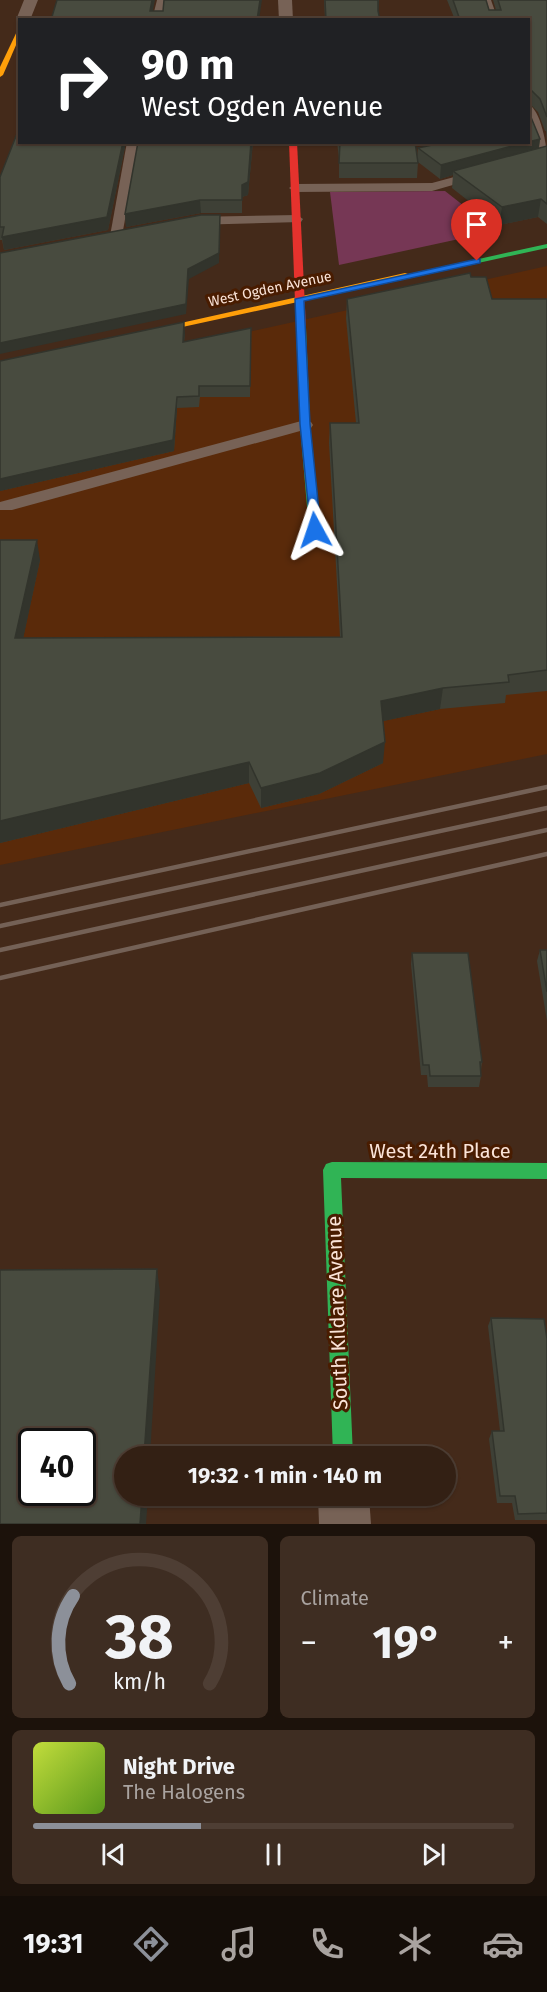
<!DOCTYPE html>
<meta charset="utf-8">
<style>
body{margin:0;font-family:"Fira Sans",sans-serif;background:#3e2d22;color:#f1f3f6;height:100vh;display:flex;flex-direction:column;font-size:22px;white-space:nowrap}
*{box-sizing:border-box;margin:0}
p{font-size:20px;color:#a9a3a0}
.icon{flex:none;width:33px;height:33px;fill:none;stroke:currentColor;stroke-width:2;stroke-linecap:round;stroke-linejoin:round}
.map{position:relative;height:1524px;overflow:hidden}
.sheet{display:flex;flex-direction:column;gap:12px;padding:12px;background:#1c120b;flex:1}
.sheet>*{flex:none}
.banner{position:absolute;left:18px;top:18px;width:512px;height:126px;border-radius:0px;box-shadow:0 2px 4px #0004,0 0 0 2px #4e3e34;background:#202124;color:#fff;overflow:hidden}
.speed{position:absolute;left:18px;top:1428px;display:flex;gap:12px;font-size:30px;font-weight:700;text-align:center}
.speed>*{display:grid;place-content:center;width:78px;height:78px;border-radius:50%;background:#332014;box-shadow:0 2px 4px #0004,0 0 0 2px #4e3e34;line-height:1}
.speed .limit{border:3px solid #111;border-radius:9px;background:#fff;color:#111}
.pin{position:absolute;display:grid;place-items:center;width:51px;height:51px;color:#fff;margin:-62px -26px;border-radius:50% 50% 50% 0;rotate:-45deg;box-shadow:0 0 6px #0007}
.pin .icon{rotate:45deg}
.me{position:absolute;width:66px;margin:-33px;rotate:355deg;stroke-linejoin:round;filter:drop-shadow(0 0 4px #0008)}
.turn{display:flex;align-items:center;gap:21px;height:126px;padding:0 24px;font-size:27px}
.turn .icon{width:78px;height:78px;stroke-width:2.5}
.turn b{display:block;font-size:42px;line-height:51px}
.big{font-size:45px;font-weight:700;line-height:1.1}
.sheet .widget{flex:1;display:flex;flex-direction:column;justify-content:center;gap:9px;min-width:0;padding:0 21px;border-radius:9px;background:#3e2d22}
.sheet .dial{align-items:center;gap:0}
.dial svg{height:156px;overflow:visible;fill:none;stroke:#4e3e34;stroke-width:7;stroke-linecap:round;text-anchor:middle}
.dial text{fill:#f1f3f6;stroke:none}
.song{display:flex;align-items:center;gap:18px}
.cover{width:72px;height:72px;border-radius:9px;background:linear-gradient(135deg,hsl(70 70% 55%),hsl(90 70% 35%))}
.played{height:6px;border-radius:3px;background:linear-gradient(90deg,#8c9099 35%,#4e3e34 35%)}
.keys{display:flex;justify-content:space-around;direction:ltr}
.heat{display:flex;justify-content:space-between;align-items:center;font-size:33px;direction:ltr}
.sheet .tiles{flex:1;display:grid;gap:12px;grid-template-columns:1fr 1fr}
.widget:last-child{grid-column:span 2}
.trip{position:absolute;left:114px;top:1446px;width:342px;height:60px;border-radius:30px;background:#332014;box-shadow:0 2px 4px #0004,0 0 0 2px #4e3e34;font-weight:700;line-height:60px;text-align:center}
.dock{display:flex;height:96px;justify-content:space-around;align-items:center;background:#140d08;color:#a9a3a0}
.dock .icon{width:42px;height:42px}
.dock .active{color:#8c9099}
.dock b{font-size:27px;color:#f1f3f6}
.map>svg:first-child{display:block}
.built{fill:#5a2a0a}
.green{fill:#763755}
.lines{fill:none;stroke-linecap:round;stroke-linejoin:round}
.lane{fill:#776256;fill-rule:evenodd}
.street{fill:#776256;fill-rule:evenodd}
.fast{fill:#30b455;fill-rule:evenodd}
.slow{fill:#ff9f0a;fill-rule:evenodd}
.jam{fill:#e5322d;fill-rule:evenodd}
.rail{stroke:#746156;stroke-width:4.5}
.wall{fill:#3e4036}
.shaded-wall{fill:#32342c}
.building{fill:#484b3f;stroke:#32342c;stroke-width:1.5;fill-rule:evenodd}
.route{fill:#1a73e8;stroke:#114b97;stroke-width:1.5}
.labels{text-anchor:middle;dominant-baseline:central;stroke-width:6;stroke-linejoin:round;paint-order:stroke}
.far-street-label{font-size:14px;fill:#fbe4d8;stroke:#491c00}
.near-street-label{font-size:20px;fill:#fbe4d8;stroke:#491c00}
</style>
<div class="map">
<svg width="547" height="1524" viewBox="0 0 547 1524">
<rect width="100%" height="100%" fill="#442a1a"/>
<path class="built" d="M547,266v488l-547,111v-478z"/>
<path class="green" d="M445,191l51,40 -157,34 -9,-73z"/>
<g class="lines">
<g class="lane">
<path d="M157,0h8l-3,20h-10z"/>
<path d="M483,0h8l7,20h-9z"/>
<path d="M528,104c13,6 19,42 19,55 -13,-5 -19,-42 -19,-55z"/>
<path d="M127,142h12l-17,94 -6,4 -6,-4z"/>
<path d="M480,170l4,2v4l-52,15 -137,1 -6,-4 6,-4 137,-1z"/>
<path d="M297,215l6,4 -2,3 -109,3 -6,-4 6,-4z"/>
<path d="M305,420l6,2 2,3 -2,3 -299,82h-12v-8z"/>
</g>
<g class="street">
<path d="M24,0h14l-8,20h-10v3l-4,-3z"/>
<path d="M278,0h14l1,20h-14z"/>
<path d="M318,1496h51l2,28h-52z"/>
</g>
<g class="fast">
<path d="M547,244v4l-142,31 -4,-3z"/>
<path d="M301,325l5,3 4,97 11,105 -6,3 -6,-3 -9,-105 -4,-97z"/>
<path d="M332,1162l215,1v16l-206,-1 12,278h-20l-10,-286 3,-6z"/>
</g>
<g class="slow">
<path d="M20,25v11l-17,39 -3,2v-10z"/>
<path d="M405,273l3,1v4l-267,58 -5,-3z"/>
</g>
<path class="jam" d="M289,142h8l9,186 -5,3 -5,-3z"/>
<g class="rail">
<path d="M0,905l547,-118"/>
<path d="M0,926l547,-118"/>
<path d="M0,950l547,-120"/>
<path d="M0,978l547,-124"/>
</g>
</g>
<g class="wall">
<path d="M324,0h55l-1,11 2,9h-55z"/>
<path d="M447,0h39l3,10h7l-3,-10h54v141l-1,-10h-1l-7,-19 -10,-10v-82h-73z"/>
<path d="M540,139l-1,9 8,-2v78l-9,-7 -39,8 -47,-37 1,-13 -13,4 -22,-17 -1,16h-78v-20l-2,-16h78l2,15 1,-9z"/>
<path d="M20,142h106l-18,88 -104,20 -2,-10h-2v-63z"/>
<path d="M138,142h115l-5,53 -6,2v16h-41l-75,14 -1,-13z"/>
<path d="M471,277l21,22h55v392l-41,4 -1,8 -65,6 -57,12v42l-64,31 -58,14 -12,-25 -249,60v-303l40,20 -17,78 317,-1 -11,-194 1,-20h26l-10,-105 1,-19z"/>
<path d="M251,328l-1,69h-50l-1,10 -22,1 -3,43 -174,40 185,-158 -1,9z"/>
<path d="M540,950h7v71l-10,-60z"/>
<path d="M412,953l70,109 -1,8v6l-2,11h-51l-1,-12h-6l-10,-111z"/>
<path d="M491,1318l56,21v181h-32l-3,-17h-15l-8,-64 3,-8h8l-12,-105z"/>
</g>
<g class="shaded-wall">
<path d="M152,0h3l-4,20 -1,-9z"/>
<path d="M260,0h2l-3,20h-2z"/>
<path d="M540,139l-2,13 -85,19v4l-13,4 1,-14z"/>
<path d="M123,142h3l-18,88 -104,20 -2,-13z"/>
<path d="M251,142h2l-5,53 -6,2v-12z"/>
<path d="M541,199l-3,18 -39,8 3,-18z"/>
<path d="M200,200l1,13 -75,14 -1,-13z"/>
<path d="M220,215l-1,48 -30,16 -3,35 -186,40v-11l188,-74z"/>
<path d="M184,322l1,11 -2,20v-11z"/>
<path d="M177,397v11l-3,43 -174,40v-12z"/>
<path d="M37,540l3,20 -21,98 -4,-20z"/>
<path d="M443,688l-3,21 -61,13 2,-21z"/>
<path d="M385,742l-2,21 -64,31 -58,14v-20z"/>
<path d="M249,762v21l-249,60v-22z"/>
<path d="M157,1269l3,23 -10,164h-6z"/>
<path d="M142,1496h6l-2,28h-6z"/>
</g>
<g class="building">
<path d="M57,0h95l-2,11h13l1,-11h96l-3,20h-206z"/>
<path d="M325,0h53v11l2,9h-54z"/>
<path d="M453,0h33l3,10h12l-3,-10h49v117l-7,-18 -10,-10 -2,2v-71h-68z"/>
<path d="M528,110l12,29 -12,3z"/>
<path d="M20,126v16h103l-16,75 -105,20 2,-10h-4v-50z"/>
<path d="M138,142h113l-3,40 -6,3v15h-42l-75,14z"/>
<path d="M340,142h75l3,21h-79z"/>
<path d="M446,142h81l-86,23 -23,-17z"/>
<path d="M547,146v58l-6,-5 -39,8 -49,-36z"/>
<path d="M201,215h19l-1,38 -31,16 -2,35 -186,39v-90z"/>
<path d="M470,273l1,4h15l6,22h55v371l-39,5 1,7 -66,6 -62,13 4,41 -65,31 -59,15 -12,-26 -249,59v-281h37l-22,98 327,-1 -12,-214h29l-12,-124z"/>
<path d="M184,322l-1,20 68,-14 -1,58h-51v10l-22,1 -4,43 -173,39v-118z"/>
<path d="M540,950h7v42z"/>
<path d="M412,953h56l14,109h-2l1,14h-51l-1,-11h-6z"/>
<path d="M157,1269l-13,187h-20v40h18l-2,28h-140v-254zM32,1442h50v50h-50z"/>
<path d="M491,1318l53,1 3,20v174l-29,1 -3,-18h-15l-8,-65h12z"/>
</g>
<path class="route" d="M477,259h3v4l-176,38 6,123 11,106 -6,3 -4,-1 -11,-108 -5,-125z"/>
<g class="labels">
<g class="far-street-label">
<text transform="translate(270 289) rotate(-12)">West Ogden Avenue</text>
</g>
<g class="near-street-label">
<text x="440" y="1151">West 24th Place</text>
<text transform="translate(337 1313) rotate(-92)">South Kildare Avenue</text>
</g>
</g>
</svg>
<div class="speed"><div class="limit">40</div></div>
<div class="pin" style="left:477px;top:261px;background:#d93025"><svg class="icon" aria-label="arrive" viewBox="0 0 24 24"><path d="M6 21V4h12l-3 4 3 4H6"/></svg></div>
<svg class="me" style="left:315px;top:530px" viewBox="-20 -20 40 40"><path d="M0-17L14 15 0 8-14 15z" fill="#1a73e8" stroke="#fff" stroke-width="4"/></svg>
<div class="trip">19:32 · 1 min · 140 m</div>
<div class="banner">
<div class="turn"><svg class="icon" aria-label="right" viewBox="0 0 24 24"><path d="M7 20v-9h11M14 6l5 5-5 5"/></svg><div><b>90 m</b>West Ogden Avenue</div></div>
</div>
</div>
<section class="sheet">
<div class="tiles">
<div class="widget dial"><svg viewBox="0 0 100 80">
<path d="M14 69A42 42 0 1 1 86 69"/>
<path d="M14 69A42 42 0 0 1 16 24" stroke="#8c9099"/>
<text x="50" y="56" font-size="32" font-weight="700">38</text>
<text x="50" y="72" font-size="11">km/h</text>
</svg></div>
<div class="widget"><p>Climate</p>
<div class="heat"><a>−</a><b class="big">19°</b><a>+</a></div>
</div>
<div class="widget">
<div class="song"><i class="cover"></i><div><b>Night Drive</b><p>The Halogens</p></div></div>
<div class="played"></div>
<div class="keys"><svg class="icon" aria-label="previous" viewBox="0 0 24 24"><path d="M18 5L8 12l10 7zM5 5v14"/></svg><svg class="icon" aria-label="pause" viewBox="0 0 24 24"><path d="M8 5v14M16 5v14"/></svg><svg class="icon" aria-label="next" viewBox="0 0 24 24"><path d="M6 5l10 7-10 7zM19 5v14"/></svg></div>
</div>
</div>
</section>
<nav class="dock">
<b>19:31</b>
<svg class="icon active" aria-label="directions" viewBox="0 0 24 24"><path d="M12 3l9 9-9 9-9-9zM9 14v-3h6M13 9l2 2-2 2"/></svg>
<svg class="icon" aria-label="music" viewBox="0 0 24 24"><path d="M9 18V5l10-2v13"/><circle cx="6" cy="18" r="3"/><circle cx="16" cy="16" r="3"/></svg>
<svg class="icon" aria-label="phone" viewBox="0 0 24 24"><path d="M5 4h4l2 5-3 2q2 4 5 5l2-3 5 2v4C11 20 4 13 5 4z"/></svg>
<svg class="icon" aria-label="climate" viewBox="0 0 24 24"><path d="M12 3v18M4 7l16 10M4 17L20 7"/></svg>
<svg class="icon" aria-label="car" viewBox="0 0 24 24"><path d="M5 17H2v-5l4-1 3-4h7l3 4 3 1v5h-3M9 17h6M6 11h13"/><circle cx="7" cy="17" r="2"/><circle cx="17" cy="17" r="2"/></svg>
</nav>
